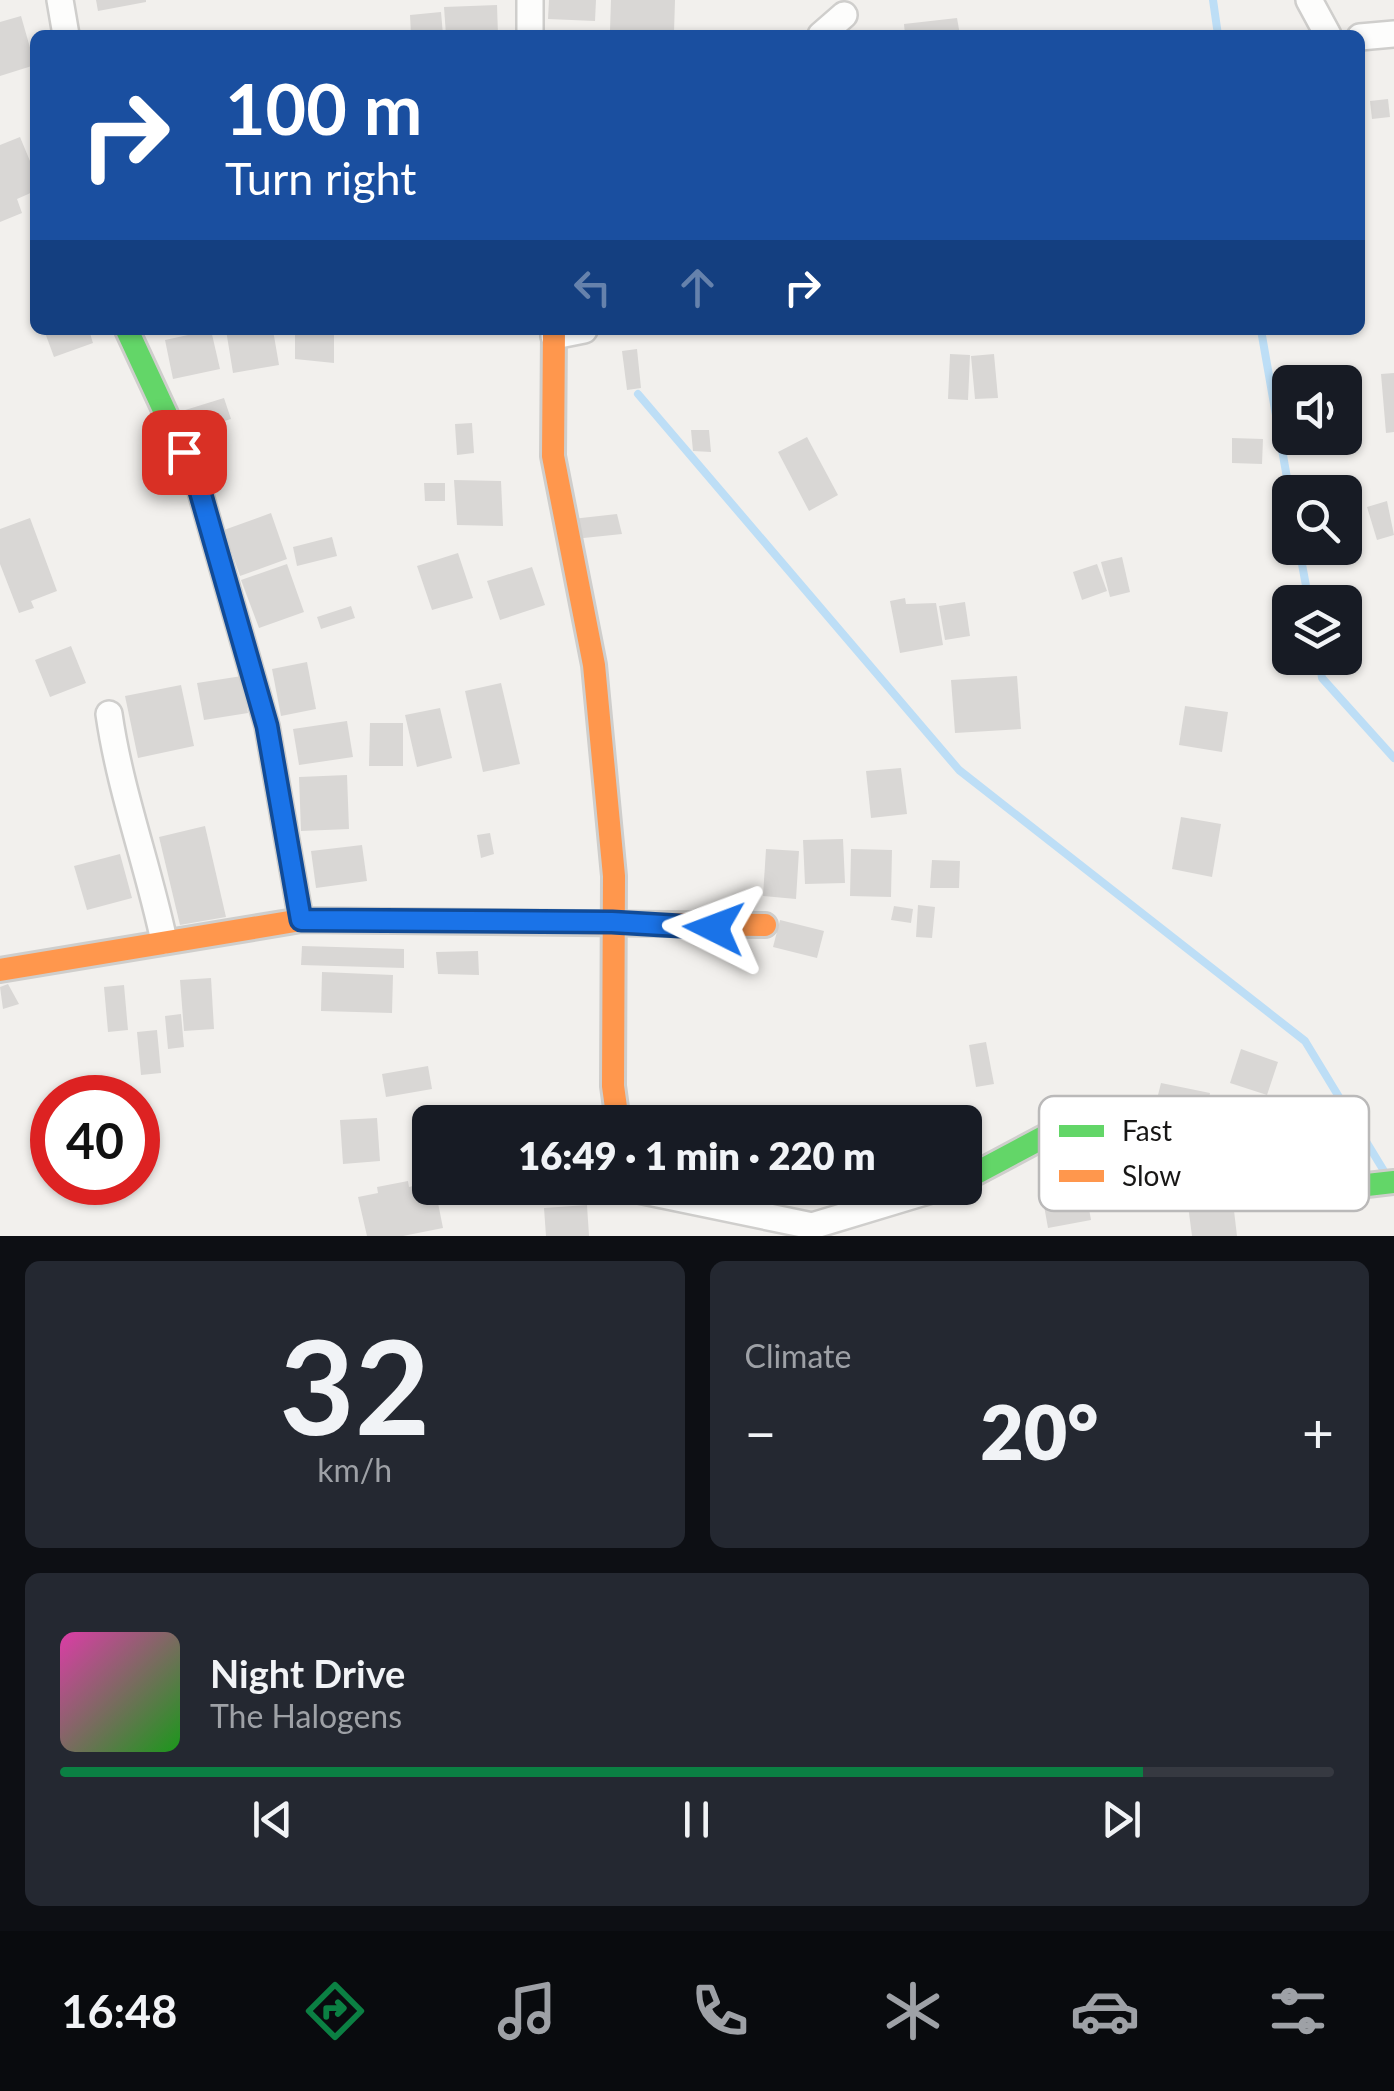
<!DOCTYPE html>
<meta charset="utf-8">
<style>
body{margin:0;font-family:Lato,sans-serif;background:#242831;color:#f1f3f6;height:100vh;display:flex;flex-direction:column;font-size:38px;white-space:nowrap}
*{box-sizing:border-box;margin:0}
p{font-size:32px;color:#9ea1a6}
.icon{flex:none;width:55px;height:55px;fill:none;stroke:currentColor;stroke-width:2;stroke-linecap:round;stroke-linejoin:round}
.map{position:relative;height:1236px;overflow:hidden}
.drawer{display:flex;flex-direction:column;gap:25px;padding:25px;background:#0d0f14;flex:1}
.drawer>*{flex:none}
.hud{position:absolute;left:30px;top:30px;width:1335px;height:305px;border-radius:15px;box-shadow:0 2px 8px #0004;background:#1a4fa0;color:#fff;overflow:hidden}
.tools{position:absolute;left:1272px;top:365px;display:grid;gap:20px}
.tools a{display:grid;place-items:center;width:90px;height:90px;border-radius:15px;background:#171b24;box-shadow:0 2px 8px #0004;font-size:50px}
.speed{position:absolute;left:30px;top:1075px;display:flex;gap:20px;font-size:50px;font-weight:700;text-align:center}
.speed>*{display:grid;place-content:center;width:130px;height:130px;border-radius:50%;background:#171b24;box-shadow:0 2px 8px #0004;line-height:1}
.speed .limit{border:15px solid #d22;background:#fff;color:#111}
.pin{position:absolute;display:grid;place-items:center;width:85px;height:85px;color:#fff;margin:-42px;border-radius:20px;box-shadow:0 5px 15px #0006}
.me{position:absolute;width:110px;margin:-55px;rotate:273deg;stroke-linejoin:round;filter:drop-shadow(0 0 8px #0008)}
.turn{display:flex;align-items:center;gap:35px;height:210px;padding:0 30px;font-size:45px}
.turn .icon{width:130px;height:130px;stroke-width:2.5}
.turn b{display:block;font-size:70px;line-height:85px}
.lanes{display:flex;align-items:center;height:95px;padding:0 30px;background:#0003;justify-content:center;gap:50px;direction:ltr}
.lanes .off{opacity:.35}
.big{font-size:75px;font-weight:800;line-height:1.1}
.drawer .widget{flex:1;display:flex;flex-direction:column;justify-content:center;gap:15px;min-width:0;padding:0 35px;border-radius:15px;background:#242831}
.drawer .dial{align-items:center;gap:0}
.dial b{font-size:130px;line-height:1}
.song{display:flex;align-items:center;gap:30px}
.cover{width:120px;height:120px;border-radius:15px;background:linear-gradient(135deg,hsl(320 70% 55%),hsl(120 70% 35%))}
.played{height:10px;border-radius:5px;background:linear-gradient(90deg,#0b8043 85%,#363941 85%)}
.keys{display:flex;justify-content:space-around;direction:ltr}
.heat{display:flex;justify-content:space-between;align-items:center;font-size:55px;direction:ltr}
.drawer .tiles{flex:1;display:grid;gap:25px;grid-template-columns:1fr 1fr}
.widget:last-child{grid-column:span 2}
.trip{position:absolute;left:412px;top:1105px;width:570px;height:100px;border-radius:15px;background:#171b24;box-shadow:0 2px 8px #0004;font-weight:800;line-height:100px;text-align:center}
.menu{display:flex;height:160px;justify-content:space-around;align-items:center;background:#090b0e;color:#9ea1a6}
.menu .icon{width:70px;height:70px}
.menu .selected{color:#0b8043}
.menu b{font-size:45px;color:#f1f3f6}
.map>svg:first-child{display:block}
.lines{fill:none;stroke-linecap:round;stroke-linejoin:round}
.stream{stroke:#bddef6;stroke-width:8}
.building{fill:#d9d7d5}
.street-casing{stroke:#cfcecc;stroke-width:30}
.fast-casing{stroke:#cfcecc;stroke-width:28}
.slow-casing{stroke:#cfcecc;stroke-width:28}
.street{stroke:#fdfdfc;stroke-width:25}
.fast{stroke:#63d668;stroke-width:22}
.slow{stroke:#ff974d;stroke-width:22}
.route-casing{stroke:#114b97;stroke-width:25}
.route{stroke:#1a73e8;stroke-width:18}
.key{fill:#fff;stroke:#bab9b9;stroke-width:2.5}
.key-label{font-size:28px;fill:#181716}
</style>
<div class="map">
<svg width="1394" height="1236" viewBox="0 0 1394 1236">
<rect width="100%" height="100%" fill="#f2f0ed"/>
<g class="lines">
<g class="stream">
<path d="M1213,0l5,35"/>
<path d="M1261,330l29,165"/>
<path d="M638,394l321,376 346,271 79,130"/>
<path d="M1299,548l10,54"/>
<path d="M1319,658l3,20 72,80"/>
</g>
</g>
<g class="building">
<path d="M96,0h50v2l-48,9z"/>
<path d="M549,0h47l-1,21 -47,-2z"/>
<path d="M611,0h64l-1,33 -64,-3z"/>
<path d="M497,5l1,30h-52l-2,-28z"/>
<path d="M441,12l2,23h-32l-1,-20z"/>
<path d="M21,16l14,49 -35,11v-54z"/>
<path d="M957,18l3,17h-55l-1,-11z"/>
<path d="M1388,99l2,18 -18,2 -2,-18z"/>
<path d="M20,137l15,36v18l-18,8 5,14 -22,9v-77z"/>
<path d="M44,330h45l4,13 -39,14z"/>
<path d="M211,330l9,39 -47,10 -8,-39z"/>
<path d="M226,330h47l6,35 -46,8z"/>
<path d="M295,330h39v33l-39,-4z"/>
<path d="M637,349l4,39 -14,2 -5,-39z"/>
<path d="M950,354l20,1 -2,45 -20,-1z"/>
<path d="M994,354l4,44 -23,1 -4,-43z"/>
<path d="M1394,373v59l-8,1 -5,-59z"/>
<path d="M224,398l7,21 -42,13 -7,-21z"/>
<path d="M472,423l2,30 -17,2 -2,-31z"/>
<path d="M691,430h18l2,22 -18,-1z"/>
<path d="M807,437l31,58 -29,16 -31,-59z"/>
<path d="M1232,438l31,1 -1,25 -30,-1z"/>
<path d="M454,480l47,1 2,45 -46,-1z"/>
<path d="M424,483h21v18h-20z"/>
<path d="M1387,501l7,34 -17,5 -10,-33z"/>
<path d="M271,513l16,46 -47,17 -16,-46z"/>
<path d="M617,514l5,20 -48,5 -2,-20z"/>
<path d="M30,518l27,73 -26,10 3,7 -15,5 -19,-49v-35z"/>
<path d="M332,537l5,19 -40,10 -4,-19z"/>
<path d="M458,553l15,45 -41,12 -15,-44z"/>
<path d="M1122,557l8,35 -20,5 -9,-35z"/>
<path d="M287,564l17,48 -45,16 -18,-48z"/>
<path d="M1097,564l10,27 -25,9 -9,-28z"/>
<path d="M532,567l13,38 -45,15 -13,-39z"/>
<path d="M905,598l1,6 30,-1 7,42 -43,8 -10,-52z"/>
<path d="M965,602l5,34 -25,4 -6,-34z"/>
<path d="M351,606l4,12 -34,11 -4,-12z"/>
<path d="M71,646l15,37 -36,14 -15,-37z"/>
<path d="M307,662l9,47 -35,7 -9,-47z"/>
<path d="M242,676l6,37 -44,7 -7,-37z"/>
<path d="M1017,676l4,53 -66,4 -4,-53z"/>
<path d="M501,683l19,81 -37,8 -18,-81z"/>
<path d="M181,685l13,61 -56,12 -13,-62z"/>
<path d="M1185,706l43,6 -6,40 -43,-7z"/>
<path d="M440,708l12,50 -35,9 -12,-52z"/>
<path d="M347,721l6,36 -54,8 -6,-36z"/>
<path d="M370,723h33v43h-34z"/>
<path d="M901,768l6,46 -36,4 -5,-47z"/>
<path d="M347,775l2,54 -48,2 -2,-54z"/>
<path d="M1181,817l40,7 -9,53 -40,-8z"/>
<path d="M205,826l21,91 -46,8 -21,-88z"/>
<path d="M490,833l4,21 -13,4 -4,-23z"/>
<path d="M843,839l2,44 -40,1 -2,-44z"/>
<path d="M362,845l5,36 -51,7 -5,-37z"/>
<path d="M766,849l33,2 -3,48 -33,-3z"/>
<path d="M851,849l41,1 -1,47 -41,-1z"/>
<path d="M120,854l12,44 -45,12 -13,-44z"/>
<path d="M932,860l28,1 -1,27h-29z"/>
<path d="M918,905l17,2 -3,31 -16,-1z"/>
<path d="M894,906l19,3 -2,14 -20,-3z"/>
<path d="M780,920l44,11 -7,27 -44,-11z"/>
<path d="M302,946l102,3v19l-103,-3z"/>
<path d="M478,951l1,24 -41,-1 -2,-22z"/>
<path d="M322,972l71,3 -1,38 -71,-2z"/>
<path d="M211,978l3,51 -30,2 -4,-51z"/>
<path d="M8,984l11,20 -16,5 -3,-22z"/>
<path d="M124,985l4,45 -20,2 -4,-45z"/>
<path d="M181,1014l3,33 -16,2 -3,-33z"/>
<path d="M157,1030l4,43 -20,2 -4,-43z"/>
<path d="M986,1042l8,42 -18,3 -7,-42z"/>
<path d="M1241,1049l37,13 -11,33 -37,-12z"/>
<path d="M428,1066l4,23 -46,8 -4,-23z"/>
<path d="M1161,1083l49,10 -8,43 -11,-2 -1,6 -22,-10 3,-16 -8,-1 2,-12 -8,-2z"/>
<path d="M377,1118l3,43 -37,3 -3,-44z"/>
<path d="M1067,1167l1,4 14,-2 9,51 -43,8 -9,-50 10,-2 -1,-5z"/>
<path d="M408,1181l1,6 21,-5 5,6 8,40 -40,8h-36l-9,-39 20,-4 -1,-6z"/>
<path d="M1231,1185l6,51h-45l-6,-46z"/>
<path d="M587,1205l2,31h-43l-2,-28z"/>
</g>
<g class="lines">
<g class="street-casing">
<g id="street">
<path d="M60,0l6,35"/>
<path d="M530,0v35"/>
<path d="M1309,0l19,35"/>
<path d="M821,35l23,-20"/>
<path d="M1360,37l34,-3"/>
<path d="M554,336l30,-6"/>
<path d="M109,714c11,77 39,151 55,227"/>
<path d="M629,1188l183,38 126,-38"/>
</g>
</g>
<g class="fast-casing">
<g id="fast">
<path d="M127,330l70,151 70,245 34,194"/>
<path d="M965,1179l92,-49 82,30 121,5 107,20 27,-3"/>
</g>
</g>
<g class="slow-casing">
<g id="slow">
<path d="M554,330l-1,126 41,209 20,211 -1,210 5,36"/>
<path d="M0,970l301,-50 464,5"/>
</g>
</g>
<use href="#street" class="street"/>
<use href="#fast" class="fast"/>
<use href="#slow" class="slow"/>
</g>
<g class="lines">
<g class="route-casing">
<path id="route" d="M184,452l13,29 70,245 34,194 311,2 102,6"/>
</g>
<use href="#route" class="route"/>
</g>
<rect x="1039" y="1096" width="330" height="115" rx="15" class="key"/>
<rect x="1059" y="1125" width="45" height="12" fill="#63d668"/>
<rect x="1059" y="1170" width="45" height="12" fill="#ff974d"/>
<g class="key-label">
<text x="1122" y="1141">Fast</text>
<text x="1122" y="1186">Slow</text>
</g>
</svg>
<div class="tools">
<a><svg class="icon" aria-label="sound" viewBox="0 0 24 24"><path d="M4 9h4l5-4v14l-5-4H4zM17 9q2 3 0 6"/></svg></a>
<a><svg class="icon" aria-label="search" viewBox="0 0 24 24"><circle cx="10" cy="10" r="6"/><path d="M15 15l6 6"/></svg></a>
<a><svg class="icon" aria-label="layers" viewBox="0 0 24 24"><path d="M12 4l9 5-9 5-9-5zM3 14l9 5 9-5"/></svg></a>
</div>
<div class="speed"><div class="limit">40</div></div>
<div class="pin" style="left:184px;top:452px;background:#d93025"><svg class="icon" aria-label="arrive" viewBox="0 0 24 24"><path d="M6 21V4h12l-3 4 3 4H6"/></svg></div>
<svg class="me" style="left:714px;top:928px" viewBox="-20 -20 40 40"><path d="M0-17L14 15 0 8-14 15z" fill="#1a73e8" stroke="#fff" stroke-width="4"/></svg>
<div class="trip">16:49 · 1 min · 220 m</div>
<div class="hud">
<div class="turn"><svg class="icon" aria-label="right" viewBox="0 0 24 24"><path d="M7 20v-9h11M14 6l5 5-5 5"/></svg><div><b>100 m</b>Turn right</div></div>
<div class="lanes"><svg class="icon off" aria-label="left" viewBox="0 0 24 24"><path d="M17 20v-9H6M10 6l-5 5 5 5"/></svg><svg class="icon off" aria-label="ahead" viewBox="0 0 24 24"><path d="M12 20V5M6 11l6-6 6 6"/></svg><svg class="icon" aria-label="right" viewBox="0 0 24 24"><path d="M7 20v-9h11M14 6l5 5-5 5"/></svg></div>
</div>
</div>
<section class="drawer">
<div class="tiles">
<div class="widget dial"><b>32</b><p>km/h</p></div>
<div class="widget"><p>Climate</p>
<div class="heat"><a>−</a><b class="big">20°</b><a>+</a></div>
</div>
<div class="widget">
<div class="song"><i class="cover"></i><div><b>Night Drive</b><p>The Halogens</p></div></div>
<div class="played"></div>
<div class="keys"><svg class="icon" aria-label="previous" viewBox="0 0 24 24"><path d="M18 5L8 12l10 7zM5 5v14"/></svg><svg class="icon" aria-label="pause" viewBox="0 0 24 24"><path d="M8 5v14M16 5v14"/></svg><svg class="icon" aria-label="next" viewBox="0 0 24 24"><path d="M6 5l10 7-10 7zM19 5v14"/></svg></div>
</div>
</div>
</section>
<nav class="menu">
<b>16:48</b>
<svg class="icon selected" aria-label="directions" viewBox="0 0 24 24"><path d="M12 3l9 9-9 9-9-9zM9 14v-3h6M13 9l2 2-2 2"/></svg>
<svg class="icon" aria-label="music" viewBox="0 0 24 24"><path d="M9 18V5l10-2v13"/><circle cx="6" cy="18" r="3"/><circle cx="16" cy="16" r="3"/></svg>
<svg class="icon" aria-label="phone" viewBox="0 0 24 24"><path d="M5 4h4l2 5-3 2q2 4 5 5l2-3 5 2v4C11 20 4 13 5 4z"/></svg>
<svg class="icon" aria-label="climate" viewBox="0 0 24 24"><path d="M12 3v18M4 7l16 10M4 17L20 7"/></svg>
<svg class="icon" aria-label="car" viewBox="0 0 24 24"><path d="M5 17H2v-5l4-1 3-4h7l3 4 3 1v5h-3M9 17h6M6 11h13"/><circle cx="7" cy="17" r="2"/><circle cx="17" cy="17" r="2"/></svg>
<svg class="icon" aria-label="filters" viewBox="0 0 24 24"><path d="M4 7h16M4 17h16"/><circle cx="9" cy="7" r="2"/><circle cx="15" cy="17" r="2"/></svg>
</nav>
